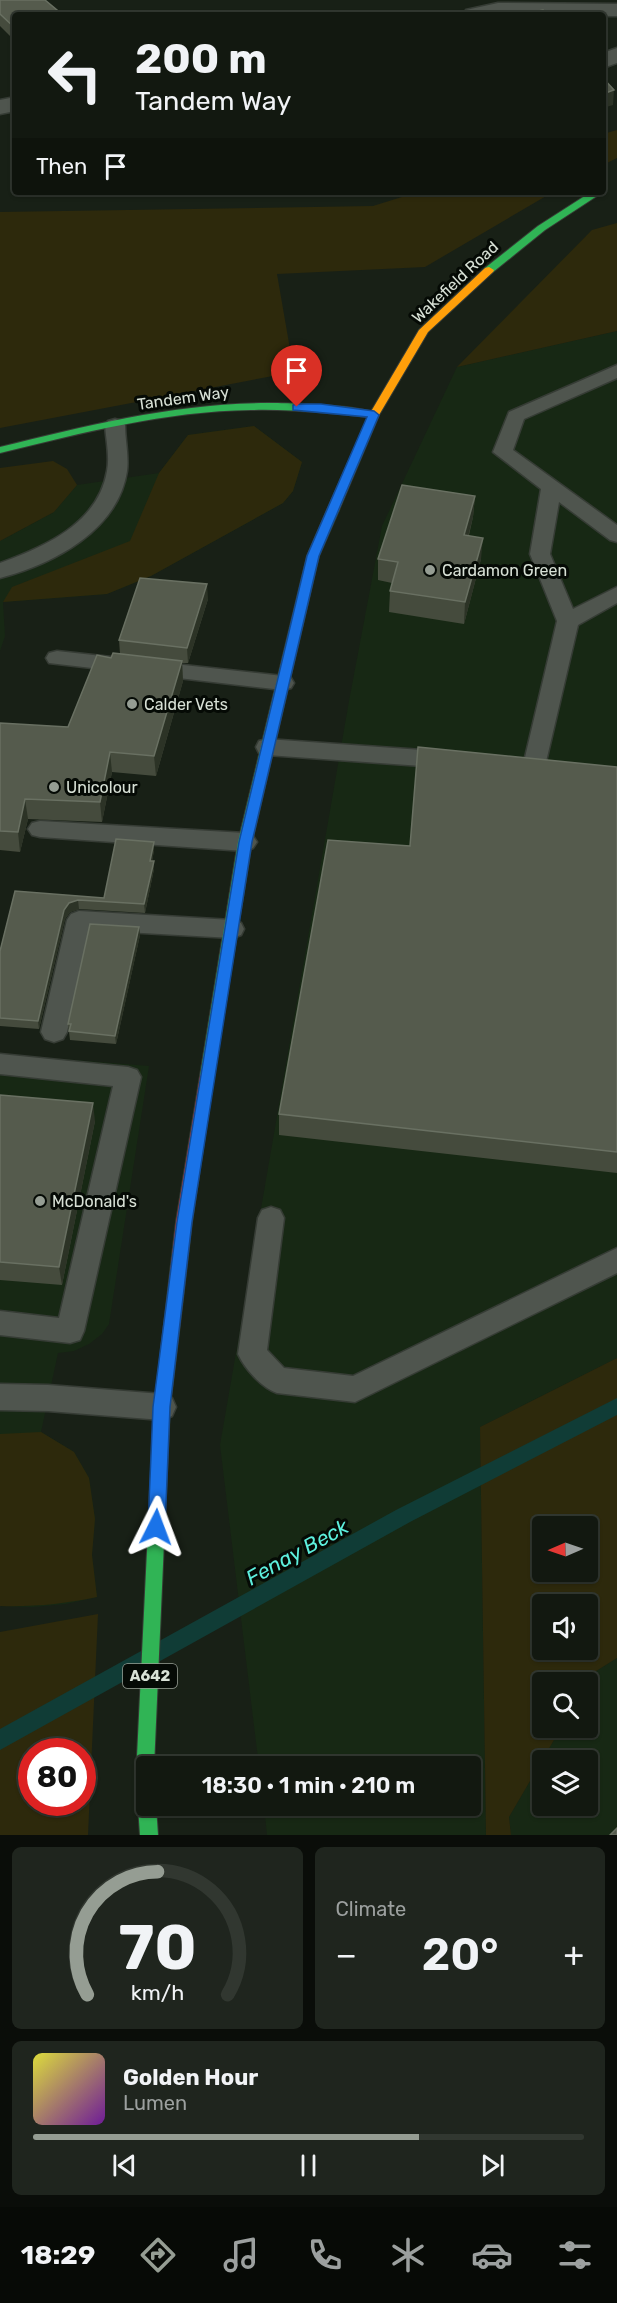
<!DOCTYPE html>
<meta charset="utf-8">
<style>
body{margin:0;font-family:Rubik,sans-serif;background:#1f251e;color:#f1f3f6;height:100vh;display:flex;flex-direction:column;font-size:22px;white-space:nowrap}
*{box-sizing:border-box;margin:0}
p{font-size:20px;color:#9ca09f}
.icon{flex:none;width:33px;height:33px;fill:none;stroke:currentColor;stroke-width:2;stroke-linecap:round;stroke-linejoin:round}
.map{position:relative;height:1835px;overflow:hidden}
.drawer{display:flex;flex-direction:column;gap:12px;padding:12px;background:#0a0d09;flex:1}
.drawer>*{flex:none}
.hud{position:absolute;left:12px;top:12px;width:594px;height:183px;border-radius:6px;box-shadow:0 2px 4px #0004,0 0 0 2px #313730;background:#121810;color:#f1f3f6;overflow:hidden}
.needle{width:39px;rotate:268deg}
.controls{position:absolute;left:532px;top:1516px;display:grid;gap:12px}
.controls a{display:grid;place-items:center;width:66px;height:66px;border-radius:6px;background:#121810;box-shadow:0 2px 4px #0004,0 0 0 2px #313730;font-size:30px}
.speed{position:absolute;left:18px;top:1738px;display:flex;gap:12px;font-size:30px;font-weight:700;text-align:center}
.speed>*{display:grid;place-content:center;width:78px;height:78px;border-radius:50%;background:#121810;box-shadow:0 2px 4px #0004,0 0 0 2px #313730;line-height:1}
.speed .limit{border:9px solid #d22;background:#fff;color:#111}
.pin{position:absolute;display:grid;place-items:center;width:51px;height:51px;color:#fff;margin:-62px -26px;border-radius:50% 50% 50% 0;rotate:-45deg;box-shadow:0 0 6px #0007}
.pin .icon{rotate:45deg}
.me{position:absolute;width:66px;margin:-33px;rotate:3deg;stroke-linejoin:round;filter:drop-shadow(0 0 4px #0008)}
.turn{display:flex;align-items:center;gap:21px;height:126px;padding:0 24px;font-size:27px}
.turn .icon{width:78px;height:78px;stroke-width:2.5}
.turn b{display:block;font-size:42px;line-height:51px}
.then{display:flex;align-items:center;height:57px;padding:0 24px;background:#0003;gap:12px;font-size:22px}
.big{font-size:45px;font-weight:600;line-height:1.1}
.drawer .widget{flex:1;display:flex;flex-direction:column;justify-content:center;gap:9px;min-width:0;padding:0 21px;border-radius:9px;background:#1f251e}
.drawer .dial{align-items:center;gap:0}
.dial svg{height:156px;overflow:visible;fill:none;stroke:#313730;stroke-width:7;stroke-linecap:round;text-anchor:middle}
.dial text{fill:#f1f3f6;stroke:none}
.song{display:flex;align-items:center;gap:18px}
.cover{width:72px;height:72px;border-radius:9px;background:linear-gradient(135deg,hsl(60 70% 55%),hsl(280 70% 35%))}
.played{height:6px;border-radius:3px;background:linear-gradient(90deg,#959d93 70%,#313730 70%)}
.keys{display:flex;justify-content:space-around;direction:ltr}
.heat{display:flex;justify-content:space-between;align-items:center;font-size:33px;direction:ltr}
.drawer .tiles{flex:1;display:grid;gap:12px;grid-template-columns:1fr 1fr}
.widget:last-child{grid-column:span 2}
.trip{position:absolute;left:136px;top:1756px;width:345px;height:60px;border-radius:6px;background:#121810;box-shadow:0 2px 4px #0004,0 0 0 2px #313730;font-weight:600;line-height:60px;text-align:center}
.tabs{display:flex;height:96px;justify-content:space-around;align-items:center;background:#070a06;color:#9ca09f}
.tabs .icon{width:42px;height:42px}
.tabs .active{color:#959d93}
.tabs b{font-size:27px;color:#f1f3f6}
.map>svg:first-child{display:block}
.built{fill:#172814;fill-rule:evenodd}
.green{fill:#2d290c;fill-rule:evenodd}
.lines{fill:none;stroke-linecap:round;stroke-linejoin:round}
.stream{fill:#103c36;fill-rule:evenodd}
.lane-casing{stroke:#363c35;stroke-width:3}
.street-casing{stroke:#363c35;stroke-width:3}
.fast-casing{stroke:#363c35;stroke-width:2}
.slow-casing{stroke:#363c35;stroke-width:2}
.jam-casing{stroke:#363c35;stroke-width:2}
.lane{fill:#4f554e;fill-rule:evenodd}
.street{fill:#4f554e;fill-rule:evenodd}
.fast{fill:#30b455;fill-rule:evenodd}
.slow{fill:#ff9f0a;fill-rule:evenodd}
.jam{fill:#e5322d;fill-rule:evenodd}
.wall{fill:#454b3d}
.shaded-wall{fill:#2c3326}
.building{fill:#555b4d;stroke:#697062;stroke-width:1.5}
.route{fill:#1a73e8;stroke:#114b97;stroke-width:1.5}
.poi-dot{fill:#959d93;stroke:#050a05;stroke-width:2}
.labels{text-anchor:middle;dominant-baseline:central;stroke-width:6;stroke-linejoin:round;paint-order:stroke}
.shield{fill:#050a05;stroke:#99a097;stroke-width:1.5}
.shield-label{font-size:15px;font-weight:bold;fill:#d8e1d6}
.street-label{font-size:16px;fill:#d8e1d6;stroke:#050a05}
.poi-label{font-size:16px;fill:#d8e1d6;stroke:#050a05;text-anchor:start}
.near-water-label{font-size:21px;font-style:italic;fill:#5defdd;stroke:#050a05}
</style>
<div class="map">
<svg width="617" height="1835" viewBox="0 0 617 1835">
<rect width="100%" height="100%" fill="#182016"/>
<g class="built">
<path d="M617,331v1027l-137,69 6,408h-219l-3,-29h207v-39h-212l-39,-322 129,-744 33,-175 75,-159z"/>
<path d="M254,426l48,36 -9,29 -10,12 -132,73 -44,18 -104,8 2,34 -5,15v-110l54,-29 23,-27 82,-12 29,-38z"/>
<path d="M0,1054l149,12 -40,258 -7,10 -13,10 -15,7 -16,2 -17,79 33,20 15,26 6,41 -3,36 5,42 -31,7 -33,3 -33,-1z"/>
<path d="M617,1658v177h-106l-2,-18 52,-89h27l-1,-45 6,-10zM543,1761h45v45h-45z"/>
</g>
<g class="green">
<path d="M617,130v28l-14,7v-31z"/>
<path d="M418,192h135l-128,75 -148,7 17,98 -294,56v-216l373,-6z"/>
<path d="M617,223v108l-160,36 135,-137z"/>
<path d="M254,426l48,36 -9,29 -10,12 -132,73 -44,18 -104,8 9,-15 118,-46 29,-68 29,-38z"/>
<path d="M53,461l14,8 10,16 -23,27 -54,29v-73z"/>
<path d="M617,1358v300l-24,15 -6,10h-44v45h18l-52,89 2,18h-25l-6,-408zM543,1527h45v45h-45zM543,1605h45v45h-45z"/>
<path d="M41,1432l33,20 15,26 6,41 -3,36 5,42c-33,7 -64,10 -97,9v-172z"/>
<path d="M98,1614l-10,221h-88v-203zM32,1752h50v51h-50z"/>
</g>
<g class="lines">
<path class="stream" d="M617,1398v17l-207,107 -410,228v-21l396,-219z"/>
<g class="lane-casing">
<g id="lane">
<path d="M617,365v13l-93,41 -11,31 104,75v17l-7,-2 -51,-38 -9,52 23,55 44,-22v16l-39,22 -33,141 -3,6 -8,2 -8,-2 -3,-6 34,-145 -27,-67 11,-65 -48,-37 16,-40z"/>
<path d="M115,419l7,2 3,4c0,15 4,31 2,46 -9,60 -74,93 -127,107v-15c44,-16 98,-39 107,-92 3,-15 -1,-31 -2,-46l3,-4z"/>
<path d="M57,651l226,25 8,2 3,5 -3,5 -8,2 -234,-27 -3,-5 3,-5z"/>
<path d="M267,739l183,13 8,2 3,6 -3,6 -8,2 -183,-13 -8,-2 -3,-6 3,-6z"/>
<path d="M40,821l205,12 8,3 4,6 -4,6 -8,3 -205,-14 -8,-2 -4,-6 4,-6z"/>
<path d="M79,911l153,9 9,3 3,6 -3,6 -9,3 -143,-8 -22,102 -4,7 -9,3 -9,-3 -4,-7 26,-112 4,-6z"/>
<path d="M0,1054l128,13 9,3 4,7 -57,254 -4,9 -10,3 -70,-8v-24l59,7 54,-232 -113,-12z"/>
<path d="M271,1207l9,3 4,8 -17,132 17,18 69,8 264,-128v25l-262,129 -78,-9c-16,-6 -32,-24 -39,-39l20,-136 4,-8z"/>
<path d="M0,1384l48,1 114,9 10,4 4,9 -4,9 -10,4 -114,-9 -48,-1z"/>
</g>
</g>
<g class="street-casing">
<g id="street">
<path d="M498,3l119,1v12l-154,-1 3,-5z"/>
<path d="M617,48v15l-14,5v-15z"/>
<path d="M15,97v14l-15,3v-14z"/>
</g>
</g>
<g class="fast-casing">
<g id="fast">
<path d="M591,192h12l-58,38 -52,42h-8v-4l53,-42z"/>
<path d="M268,403c20,0 99,2 111,12l-5,3c-41,-5 -82,-9 -123,-8 -85,1 -169,23 -251,43v-6c88,-22 177,-44 268,-44z"/>
<path d="M333,506l6,4 -20,46 -67,286 -38,234 -2,4h-10l-2,-4 38,-234 69,-286 20,-46z"/>
<path d="M172,1317l6,2 2,5 -10,83 -16,360h-7v39h9l2,29h-18l-4,-58 18,-370 10,-83 2,-5z"/>
</g>
</g>
<g class="slow-casing">
<path id="slow" d="M489,267l5,3 -1,2 -65,60 -49,83 -40,95 -2,3h-8l-2,-3 42,-95 50,-85 66,-62z"/>
</g>
<g class="jam-casing">
<path id="jam" d="M207,1070l5,2 2,4 -22,146 -12,102 -2,5 -6,2 -6,-2 -2,-5 12,-102 24,-146 2,-4z"/>
</g>
<use href="#lane" class="lane"/>
<use href="#street" class="street"/>
<use href="#fast" class="fast"/>
<use href="#slow" class="slow"/>
<use href="#jam" class="jam"/>
</g>
<g class="wall">
<path d="M0,0l15,15v26l-15,-15z"/>
<path d="M475,496l-2,21 -4,18 12,24 -17,65 -75,-12 1,-21 2,-8 -14,-3v-21z"/>
<path d="M208,599l-20,64h-6l1,18 -27,95 -44,-4 -10,50 -74,-3 -8,33 -20,-2v-127l68,4 43,-69 9,-4 -1,-14z"/>
<path d="M617,767v406l-338,-38v-21l131,-268z"/>
<path d="M154,850l-2,11h2v8l-9,44 -66,-4 -9,3 -5,7 -26,110 -39,-3v-75l15,-60 89,7z"/>
<path d="M139,927l1,8 -24,109 -46,-4 -2,-16z"/>
<path d="M0,1095l95,26 -33,164 -62,-5z"/>
</g>
<g class="shaded-wall">
<path d="M614,90l-1,15 -10,3v-14z"/>
<path d="M475,496l-2,21 -10,39 1,-21z"/>
<path d="M483,538l-2,21 -17,65 1,-22z"/>
<path d="M207,584l1,15 -20,64 -1,-15z"/>
<path d="M182,661l1,20 -27,95 -2,-20z"/>
<path d="M110,752l2,20 -10,50 -2,-20z"/>
<path d="M25,799l3,20 -8,33 -2,-20z"/>
<path d="M154,842v8l-3,19 -1,-8z"/>
<path d="M154,861v8l-9,44 -1,-9z"/>
<path d="M78,900l1,9 -9,3 -5,7 -26,110 -1,-8 26,-111 5,-7z"/>
<path d="M139,927l1,8 -24,109 -1,-8z"/>
<path d="M93,1103l2,18 -33,164 -3,-18z"/>
</g>
<g class="building">
<path d="M0,0h45l18,15h-48v13l-15,-14z"/>
<path d="M543,10l5,5h-31z"/>
<path d="M603,78l11,12 -11,4z"/>
<path d="M402,485l73,11 -11,39 19,3 -18,64 -75,-11 8,-29 -20,-3z"/>
<path d="M140,578l67,6 -20,64 -68,-8z"/>
<path d="M113,653l69,8 -28,95 -44,-4 -10,50 -75,-3 -7,33 -18,-1v-108l68,4 29,-72 14,3z"/>
<path d="M418,747l199,20v385l-338,-38 49,-274 82,6z"/>
<path d="M116,839l38,3 -4,19h4l-10,43 -66,-4 -9,3 -5,7 -26,111 -38,-3v-67l15,-60 89,7z"/>
<path d="M90,924l49,3 -24,109 -46,-5 2,-7h-3z"/>
<path d="M0,1095l93,8 -34,164 -59,-5z"/>
<path d="M617,1828v7h-7z"/>
</g>
<path class="route" d="M297,404h24l53,7 5,4 -60,141 -67,286 -60,380 -22,185 -5,120 -3,5 -6,3 -6,-3 -2,-5 5,-120 24,-185 62,-380 68,-286 60,-139 -74,-7v-5z"/>
<g class="poi-dot">
<circle cx="430" cy="570" r="6"/>
<circle cx="132" cy="704" r="6"/>
<circle cx="54" cy="787" r="6"/>
<circle cx="40" cy="1201" r="6"/>
</g>
<g class="labels">
<rect class="shield" x="123" y="1664" width="54" height="24" rx="4.5"/>
<g class="shield-label">
<text x="150" y="1676">A642</text>
</g>
<g class="street-label">
<text transform="translate(455 282) rotate(-43)">Wakefield Road</text>
<text transform="translate(183 398) rotate(-8)">Tandem Way</text>
</g>
<g class="poi-label">
<text x="442" y="570">Cardamon Green</text>
<text x="144" y="704">Calder Vets</text>
<text x="66" y="787">Unicolour</text>
<text x="52" y="1201">McDonald's</text>
</g>
<g class="near-water-label">
<text transform="translate(297 1552) rotate(-29)">Fenay Beck</text>
</g>
</g>
</svg>
<div class="controls">
<a><svg class="needle" viewBox="-14 -14 28 28"><path d="M0-13l5 13h-10z" fill="#e53935"/><path d="M0 13l5-13h-10z" fill="#9ca09f"/></svg></a>
<a><svg class="icon" aria-label="sound" viewBox="0 0 24 24"><path d="M4 9h4l5-4v14l-5-4H4zM17 9q2 3 0 6"/></svg></a>
<a><svg class="icon" aria-label="search" viewBox="0 0 24 24"><circle cx="10" cy="10" r="6"/><path d="M15 15l6 6"/></svg></a>
<a><svg class="icon" aria-label="layers" viewBox="0 0 24 24"><path d="M12 4l9 5-9 5-9-5zM3 14l9 5 9-5"/></svg></a>
</div>
<div class="speed"><div class="limit">80</div></div>
<div class="pin" style="left:297px;top:407px;background:#d93025"><svg class="icon" aria-label="arrive" viewBox="0 0 24 24"><path d="M6 21V4h12l-3 4 3 4H6"/></svg></div>
<svg class="me" style="left:156px;top:1527px" viewBox="-20 -20 40 40"><path d="M0-17L14 15 0 8-14 15z" fill="#1a73e8" stroke="#fff" stroke-width="4"/></svg>
<div class="trip">18:30 · 1 min · 210 m</div>
<div class="hud">
<div class="turn"><svg class="icon" aria-label="left" viewBox="0 0 24 24"><path d="M17 20v-9H6M10 6l-5 5 5 5"/></svg><div><b>200 m</b>Tandem Way</div></div>
<div class="then">Then<svg class="icon" aria-label="arrive" viewBox="0 0 24 24"><path d="M6 21V4h12l-3 4 3 4H6"/></svg></div>
</div>
</div>
<section class="drawer">
<div class="tiles">
<div class="widget dial"><svg viewBox="0 0 100 80">
<path d="M14 69A42 42 0 1 1 86 69"/>
<path d="M14 69A42 42 0 0 1 50 6" stroke="#959d93"/>
<text x="50" y="56" font-size="32" font-weight="700">70</text>
<text x="50" y="72" font-size="11">km/h</text>
</svg></div>
<div class="widget"><p>Climate</p>
<div class="heat"><a>−</a><b class="big">20°</b><a>+</a></div>
</div>
<div class="widget">
<div class="song"><i class="cover"></i><div><b>Golden Hour</b><p>Lumen</p></div></div>
<div class="played"></div>
<div class="keys"><svg class="icon" aria-label="previous" viewBox="0 0 24 24"><path d="M18 5L8 12l10 7zM5 5v14"/></svg><svg class="icon" aria-label="pause" viewBox="0 0 24 24"><path d="M8 5v14M16 5v14"/></svg><svg class="icon" aria-label="next" viewBox="0 0 24 24"><path d="M6 5l10 7-10 7zM19 5v14"/></svg></div>
</div>
</div>
</section>
<nav class="tabs">
<b>18:29</b>
<svg class="icon active" aria-label="directions" viewBox="0 0 24 24"><path d="M12 3l9 9-9 9-9-9zM9 14v-3h6M13 9l2 2-2 2"/></svg>
<svg class="icon" aria-label="music" viewBox="0 0 24 24"><path d="M9 18V5l10-2v13"/><circle cx="6" cy="18" r="3"/><circle cx="16" cy="16" r="3"/></svg>
<svg class="icon" aria-label="phone" viewBox="0 0 24 24"><path d="M5 4h4l2 5-3 2q2 4 5 5l2-3 5 2v4C11 20 4 13 5 4z"/></svg>
<svg class="icon" aria-label="climate" viewBox="0 0 24 24"><path d="M12 3v18M4 7l16 10M4 17L20 7"/></svg>
<svg class="icon" aria-label="car" viewBox="0 0 24 24"><path d="M5 17H2v-5l4-1 3-4h7l3 4 3 1v5h-3M9 17h6M6 11h13"/><circle cx="7" cy="17" r="2"/><circle cx="17" cy="17" r="2"/></svg>
<svg class="icon" aria-label="filters" viewBox="0 0 24 24"><path d="M4 7h16M4 17h16"/><circle cx="9" cy="7" r="2"/><circle cx="15" cy="17" r="2"/></svg>
</nav>
